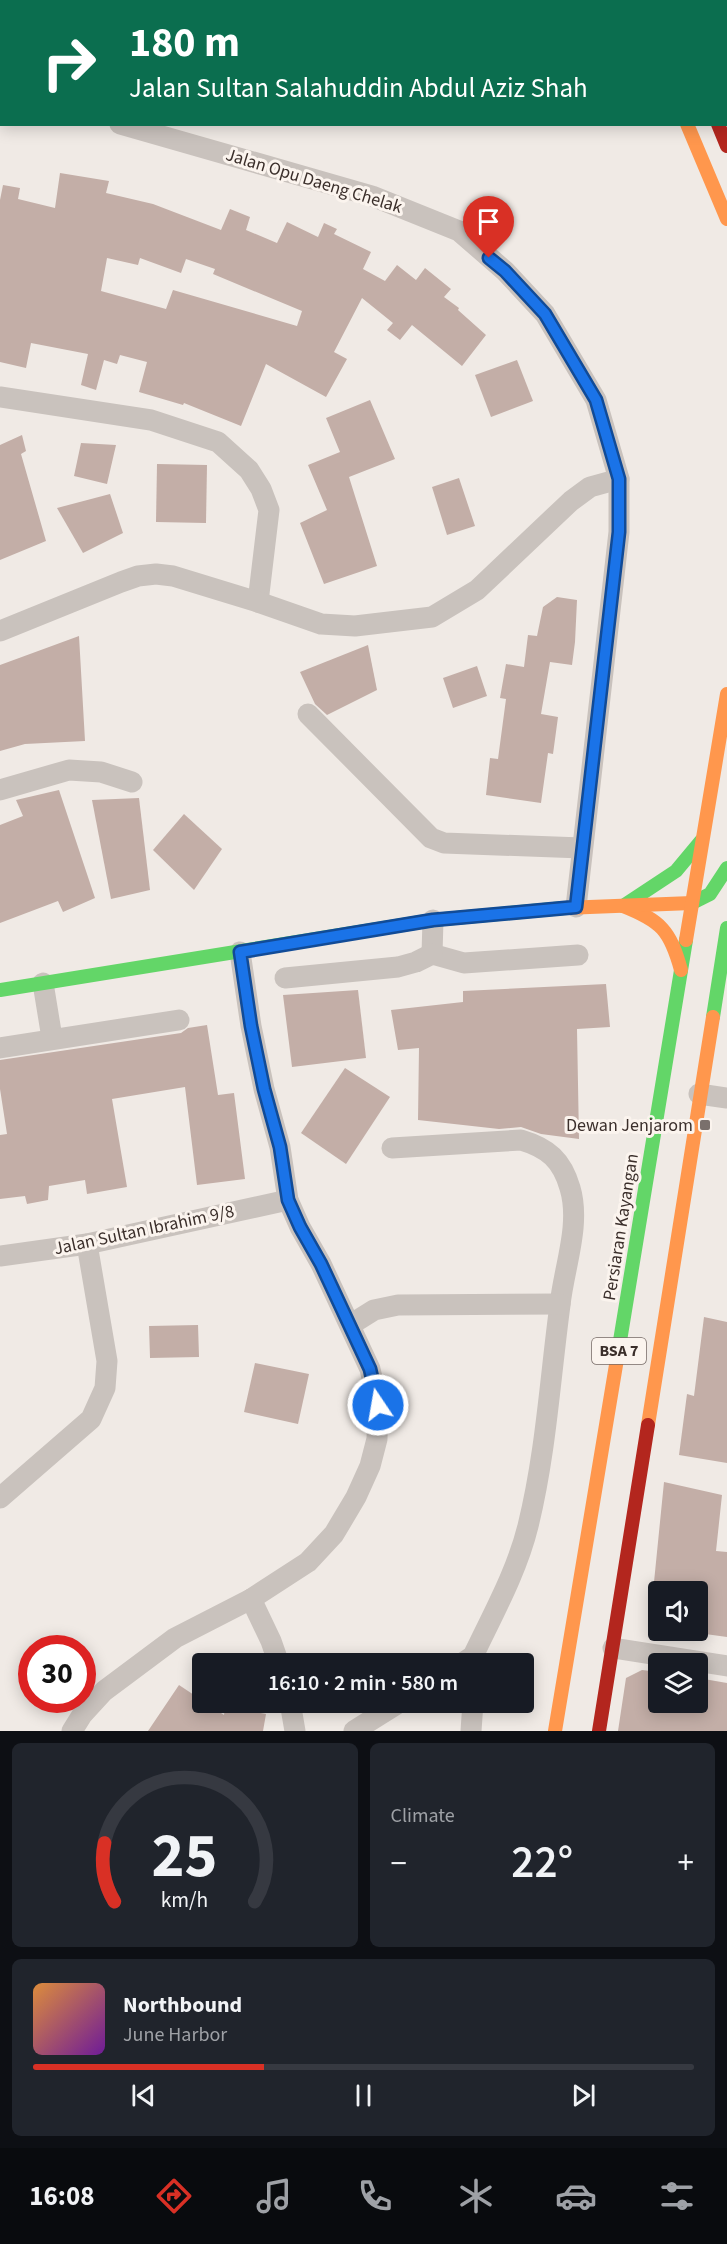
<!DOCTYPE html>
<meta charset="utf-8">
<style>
body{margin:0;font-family:"Source Sans 3",sans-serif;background:#20242c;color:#f1f3f6;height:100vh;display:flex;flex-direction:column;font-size:22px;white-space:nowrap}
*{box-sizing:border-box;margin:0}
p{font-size:20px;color:#9ea1a6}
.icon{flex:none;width:33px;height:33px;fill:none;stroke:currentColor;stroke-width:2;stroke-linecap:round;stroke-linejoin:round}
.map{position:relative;height:1731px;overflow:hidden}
.details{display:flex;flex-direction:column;gap:12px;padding:12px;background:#0d0f14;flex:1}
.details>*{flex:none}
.hud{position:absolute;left:0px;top:0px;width:728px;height:126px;box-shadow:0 3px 15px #0003;background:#0b6e4f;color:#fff;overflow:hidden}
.fabs{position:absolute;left:648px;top:1581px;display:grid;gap:12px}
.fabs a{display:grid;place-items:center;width:60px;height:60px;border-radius:6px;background:#171b24;box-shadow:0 3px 15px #0003;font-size:30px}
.speed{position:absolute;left:18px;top:1635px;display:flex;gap:12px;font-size:30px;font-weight:700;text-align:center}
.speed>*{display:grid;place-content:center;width:78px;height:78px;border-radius:50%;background:#171b24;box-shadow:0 3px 15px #0003;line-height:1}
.speed .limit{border:9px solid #d22;background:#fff;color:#111}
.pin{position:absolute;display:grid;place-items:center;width:51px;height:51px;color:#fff;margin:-62px -26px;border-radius:50% 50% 50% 0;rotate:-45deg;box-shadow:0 0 6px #0007}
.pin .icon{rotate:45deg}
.me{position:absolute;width:66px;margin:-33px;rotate:348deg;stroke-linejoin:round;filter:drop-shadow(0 0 4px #0008)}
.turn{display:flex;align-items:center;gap:21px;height:126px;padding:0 30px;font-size:27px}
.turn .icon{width:78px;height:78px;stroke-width:2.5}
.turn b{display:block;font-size:42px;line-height:51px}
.big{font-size:45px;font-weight:600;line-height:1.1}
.details .tile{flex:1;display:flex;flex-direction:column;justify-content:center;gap:9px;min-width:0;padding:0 21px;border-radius:9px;background:#20242c}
.details .dial{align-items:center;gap:0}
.dial svg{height:156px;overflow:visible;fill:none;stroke:#363941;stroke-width:7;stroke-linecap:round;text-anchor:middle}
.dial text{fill:#f1f3f6;stroke:none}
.song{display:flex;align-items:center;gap:18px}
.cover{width:72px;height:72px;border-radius:9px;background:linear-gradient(135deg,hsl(30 70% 55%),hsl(280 70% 35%))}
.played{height:6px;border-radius:3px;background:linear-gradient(90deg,#d93025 35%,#363941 35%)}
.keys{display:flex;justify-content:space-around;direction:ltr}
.heat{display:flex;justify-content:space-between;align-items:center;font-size:33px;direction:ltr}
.details .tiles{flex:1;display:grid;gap:12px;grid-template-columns:1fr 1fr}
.tile:last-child{grid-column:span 2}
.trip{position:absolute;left:192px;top:1653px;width:342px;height:60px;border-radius:6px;background:#171b24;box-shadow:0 3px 15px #0003;font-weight:600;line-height:60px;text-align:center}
.tab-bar{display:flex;height:96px;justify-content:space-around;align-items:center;background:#090b0e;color:#9ea1a6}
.tab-bar .icon{width:42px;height:42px}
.tab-bar .on{color:#d93025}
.tab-bar b{font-size:27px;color:#f1f3f6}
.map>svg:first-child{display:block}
.building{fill:#c3aea7;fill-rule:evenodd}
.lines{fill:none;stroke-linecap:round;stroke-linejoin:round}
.lane{stroke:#c9c2bd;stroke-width:10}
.street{stroke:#c9c2bd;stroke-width:21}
.fast{stroke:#63d668;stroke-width:14}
.slow{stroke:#ff974d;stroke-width:14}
.jam{stroke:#b3261e;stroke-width:14}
.route-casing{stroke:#114b97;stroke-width:15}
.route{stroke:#1a73e8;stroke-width:10}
.poi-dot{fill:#7a706c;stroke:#fbf4ee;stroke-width:2}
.labels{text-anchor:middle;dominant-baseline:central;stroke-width:6;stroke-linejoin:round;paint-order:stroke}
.shield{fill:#fbf4ee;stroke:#756a66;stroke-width:1.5}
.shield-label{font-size:16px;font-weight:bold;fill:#3b2f2b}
.street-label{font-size:18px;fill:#3b2f2b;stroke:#fbf4ee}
.poi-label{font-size:18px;fill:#3b2f2b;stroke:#fbf4ee;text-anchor:end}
</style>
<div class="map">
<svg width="727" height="1731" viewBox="0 0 727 1731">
<rect width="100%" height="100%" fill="#f0eae5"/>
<g class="building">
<path d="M60,173l49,8 -3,12 47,11 68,26 9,-21 20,8 -4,13 31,13 10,-21 31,15 6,-14 13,6 -3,5 37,18 -8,17 22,12 12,-16 19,15 9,-12 26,21 -7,8 15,11 -1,2 28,25 -24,31 -50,-41 -12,15 -13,-10 6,-7 -31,-25 -28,54 13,7 -21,38 -60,-33 -25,62 -57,-23 -1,2 -44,-13 8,-30 -27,-7 -3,9 -13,-4 -8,30 -15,-5 7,-31 -57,-11 -5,25 -26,-6v-162l3,-15 17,3 -2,11 37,9zM107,258l31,7 2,-7 41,15 5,-14 29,10 -2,5 89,37 -5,15 -124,-36 -7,19 -65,-18z"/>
<path d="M517,360l16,41 -42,16 -16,-42z"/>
<path d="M370,400l25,59 -46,18 28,89 -53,18 -24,-61 27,-13 -19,-45 32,-13 -14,-34z"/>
<path d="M22,435l4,16 -5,3 25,87 -46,19v-115z"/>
<path d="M81,443l35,2 -9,39 -33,-8z"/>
<path d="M157,464l50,1 -1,58 -50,-1z"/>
<path d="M459,478l16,48 -28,9 -15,-48z"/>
<path d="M110,494l13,39 -40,20 -26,-45z"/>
<path d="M557,597l20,3 -2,42 -3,23 -22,-3 -9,52 17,3 -5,37 -5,-1 -7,50 -55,-8 4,-37 8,1 8,-60 -6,-1 6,-34 18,3 4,-32 9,1 6,-29z"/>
<path d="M79,636l6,105 -60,3 -25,7v-86z"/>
<path d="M368,645l9,45 -50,25 -12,-11 -15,-32z"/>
<path d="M477,666l10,30 -34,12 -10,-30z"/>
<path d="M59,790l36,108 -32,14 -5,-11 -58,22v-98l23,-9 -7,-16z"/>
<path d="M139,798l11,92 -39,9 -19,-99z"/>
<path d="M184,814l38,35 -28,41 -41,-40z"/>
<path d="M606,984l4,43 -33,2 2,110 -38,-5 -20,-7 -22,2 -81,-9 1,-72 -21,2 -7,-40 72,-8v-11z"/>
<path d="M358,990l8,68 -74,9 -9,-72z"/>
<path d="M207,1025l11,70 16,-2 11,86 -48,6 -12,-98 -73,12 15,88 -40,7 -2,-14 -36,6 -1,14 -21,4 -2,-8 -25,3v-64l7,-1 -7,-45v-29l181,-27 7,-5z"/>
<path d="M345,1068l45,29 -44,67 -45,-31z"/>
<path d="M704,1317l23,5v141l-48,-8 8,-61 7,2z"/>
<path d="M198,1325l1,32 -49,1 -1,-32z"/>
<path d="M255,1363l54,11 -11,50 -54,-12z"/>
<path d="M664,1482l58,13 -6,56 11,1v85l-29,-4v-41h-45z"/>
<path d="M642,1670l16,2v30h40v-24l29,5v48h-109l8,-53z"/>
<path d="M179,1685l45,30 1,-9 41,8 -3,17h-115z"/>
</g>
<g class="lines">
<path class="lane" d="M256,0v2"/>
<g class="street">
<path d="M0,105l2,1"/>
<path d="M120,124l252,72 87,35 46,40 40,43 51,86 23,79v53l-43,375"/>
<path d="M0,397l151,23 67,22 31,28 12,19 8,21 -11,92"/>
<path d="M0,631l121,-49 17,-6 18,-2 17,2 85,26 63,22 34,2 77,-9 45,-27 94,-89 19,-14 29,-8"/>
<path d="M308,714l123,124 13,5 138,5"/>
<path d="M0,790l69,-20 32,2 31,10"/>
<path d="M433,920l-1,34 32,9 114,-8"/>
<path d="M285,978l113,-11 18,-5 16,-8"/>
<path d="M43,983l9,55"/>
<path d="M0,1048l179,-28"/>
<path d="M699,1094l28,4"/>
<path d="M392,1148l129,-8c27,8 41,20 49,48 11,37 -6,79 -10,117 -10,74 -14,148 -32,221 -11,45 -35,88 -55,130l-12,8"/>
<path d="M0,1256l87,-12 201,-44"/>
<path d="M350,1325l24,-15 24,-5 162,-1"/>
<path d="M0,1498l91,-79 14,-31 2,-27 -20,-117"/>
<path d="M251,1599l20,42 8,23"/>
<path d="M613,1648l114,18"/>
<path d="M290,1702l5,29"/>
<path d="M72,1731l10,-16 22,-24 71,-53 76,-39 57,-37 26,-28 22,-37 14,-31 7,-27 1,-34 -8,-36 -49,-105 -21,-37 -12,-27 -8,-53 -16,-58 -13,-63 -11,-74"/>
<path d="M354,1731l46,-29"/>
<path d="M471,1731l2,-29"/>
</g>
<g class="fast">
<path d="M622,0l1,2"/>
<path d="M655,0l1,2"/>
<path d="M692,903l18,-9 17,-26"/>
<path d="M623,906l53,-35 25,-30"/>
<path d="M0,990l433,-70 131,-12"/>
<path d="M713,1017l14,-89"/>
<path d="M617,1359l69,-419"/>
</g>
<g class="slow">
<path d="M687,124l40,95"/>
<path d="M623,906c38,15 47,24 58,64"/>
<path d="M564,908l128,-5"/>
<path d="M686,940l41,-246"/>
<path d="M648,1425l65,-408"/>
<path d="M555,1731l62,-372"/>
</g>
<g class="jam">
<path d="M718,124l9,22"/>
<path d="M599,1731l49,-306"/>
</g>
</g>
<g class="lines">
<g class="route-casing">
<path id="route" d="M378,1405l-8,-36 -49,-105 -21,-37 -12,-27 -8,-53 -16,-58 -13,-63 -11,-74 193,-32 143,-13 43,-375v-53l-23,-79 -51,-86 -40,-43 -16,-13"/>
</g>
<use href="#route" class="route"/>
</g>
<rect class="poi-dot" x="699" y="1119" width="12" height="12" rx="3"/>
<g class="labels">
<rect class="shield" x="592" y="1338" width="54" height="26" rx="4.5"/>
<g class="shield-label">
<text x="619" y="1351">BSA 7</text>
</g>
<g class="street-label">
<text transform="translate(314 181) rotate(17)">Jalan Opu Daeng Chelak</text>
<text transform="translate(621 1227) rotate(-81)">Persiaran Kayangan</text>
<text transform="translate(144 1230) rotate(-12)">Jalan Sultan Ibrahim 9/8</text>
</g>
<g class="poi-label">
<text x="693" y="1125">Dewan Jenjarom</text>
</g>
</g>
</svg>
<div class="fabs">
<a><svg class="icon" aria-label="sound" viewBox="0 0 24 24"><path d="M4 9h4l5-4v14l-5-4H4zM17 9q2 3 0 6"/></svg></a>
<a><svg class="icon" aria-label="layers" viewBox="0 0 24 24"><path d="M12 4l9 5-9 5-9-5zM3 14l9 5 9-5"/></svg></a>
</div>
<div class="speed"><div class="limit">30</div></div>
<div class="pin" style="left:489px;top:258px;background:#d93025"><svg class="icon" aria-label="arrive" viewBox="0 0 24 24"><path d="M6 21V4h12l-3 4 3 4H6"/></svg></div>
<svg class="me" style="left:378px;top:1405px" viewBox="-20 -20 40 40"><circle r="17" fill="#1a73e8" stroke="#fff" stroke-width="3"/><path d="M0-11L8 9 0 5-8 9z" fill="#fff"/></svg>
<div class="trip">16:10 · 2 min · 580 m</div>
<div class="hud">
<div class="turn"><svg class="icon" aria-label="right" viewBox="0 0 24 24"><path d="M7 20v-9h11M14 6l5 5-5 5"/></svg><div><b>180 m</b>Jalan Sultan Salahuddin Abdul Aziz Shah</div></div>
</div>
</div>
<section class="details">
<div class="tiles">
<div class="tile dial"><svg viewBox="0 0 100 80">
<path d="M14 69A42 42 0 1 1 86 69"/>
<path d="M14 69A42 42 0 0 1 9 39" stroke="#d93025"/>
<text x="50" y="56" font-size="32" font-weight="700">25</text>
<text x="50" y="72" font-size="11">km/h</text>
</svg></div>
<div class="tile"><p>Climate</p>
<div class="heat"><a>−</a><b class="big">22°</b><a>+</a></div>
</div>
<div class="tile">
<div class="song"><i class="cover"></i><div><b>Northbound</b><p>June Harbor</p></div></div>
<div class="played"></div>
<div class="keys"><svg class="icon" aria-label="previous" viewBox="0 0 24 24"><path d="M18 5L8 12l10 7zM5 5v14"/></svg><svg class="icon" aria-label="pause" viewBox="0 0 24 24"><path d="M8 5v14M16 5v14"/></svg><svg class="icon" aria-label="next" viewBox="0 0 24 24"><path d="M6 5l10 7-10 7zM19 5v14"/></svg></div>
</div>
</div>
</section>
<nav class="tab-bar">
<b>16:08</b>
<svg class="icon on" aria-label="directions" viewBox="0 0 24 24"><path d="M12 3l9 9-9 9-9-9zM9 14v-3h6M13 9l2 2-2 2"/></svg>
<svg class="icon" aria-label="music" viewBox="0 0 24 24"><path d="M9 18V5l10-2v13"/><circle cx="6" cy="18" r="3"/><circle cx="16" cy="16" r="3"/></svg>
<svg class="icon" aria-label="phone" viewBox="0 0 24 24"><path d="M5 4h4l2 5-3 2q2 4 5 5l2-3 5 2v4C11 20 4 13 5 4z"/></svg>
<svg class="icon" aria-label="climate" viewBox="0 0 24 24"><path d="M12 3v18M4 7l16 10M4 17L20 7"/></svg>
<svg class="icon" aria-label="car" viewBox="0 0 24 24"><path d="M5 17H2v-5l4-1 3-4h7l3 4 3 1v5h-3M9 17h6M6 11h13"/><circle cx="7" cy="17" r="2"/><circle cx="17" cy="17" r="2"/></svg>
<svg class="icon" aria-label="filters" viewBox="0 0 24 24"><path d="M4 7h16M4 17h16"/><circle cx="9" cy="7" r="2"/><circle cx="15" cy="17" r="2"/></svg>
</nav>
